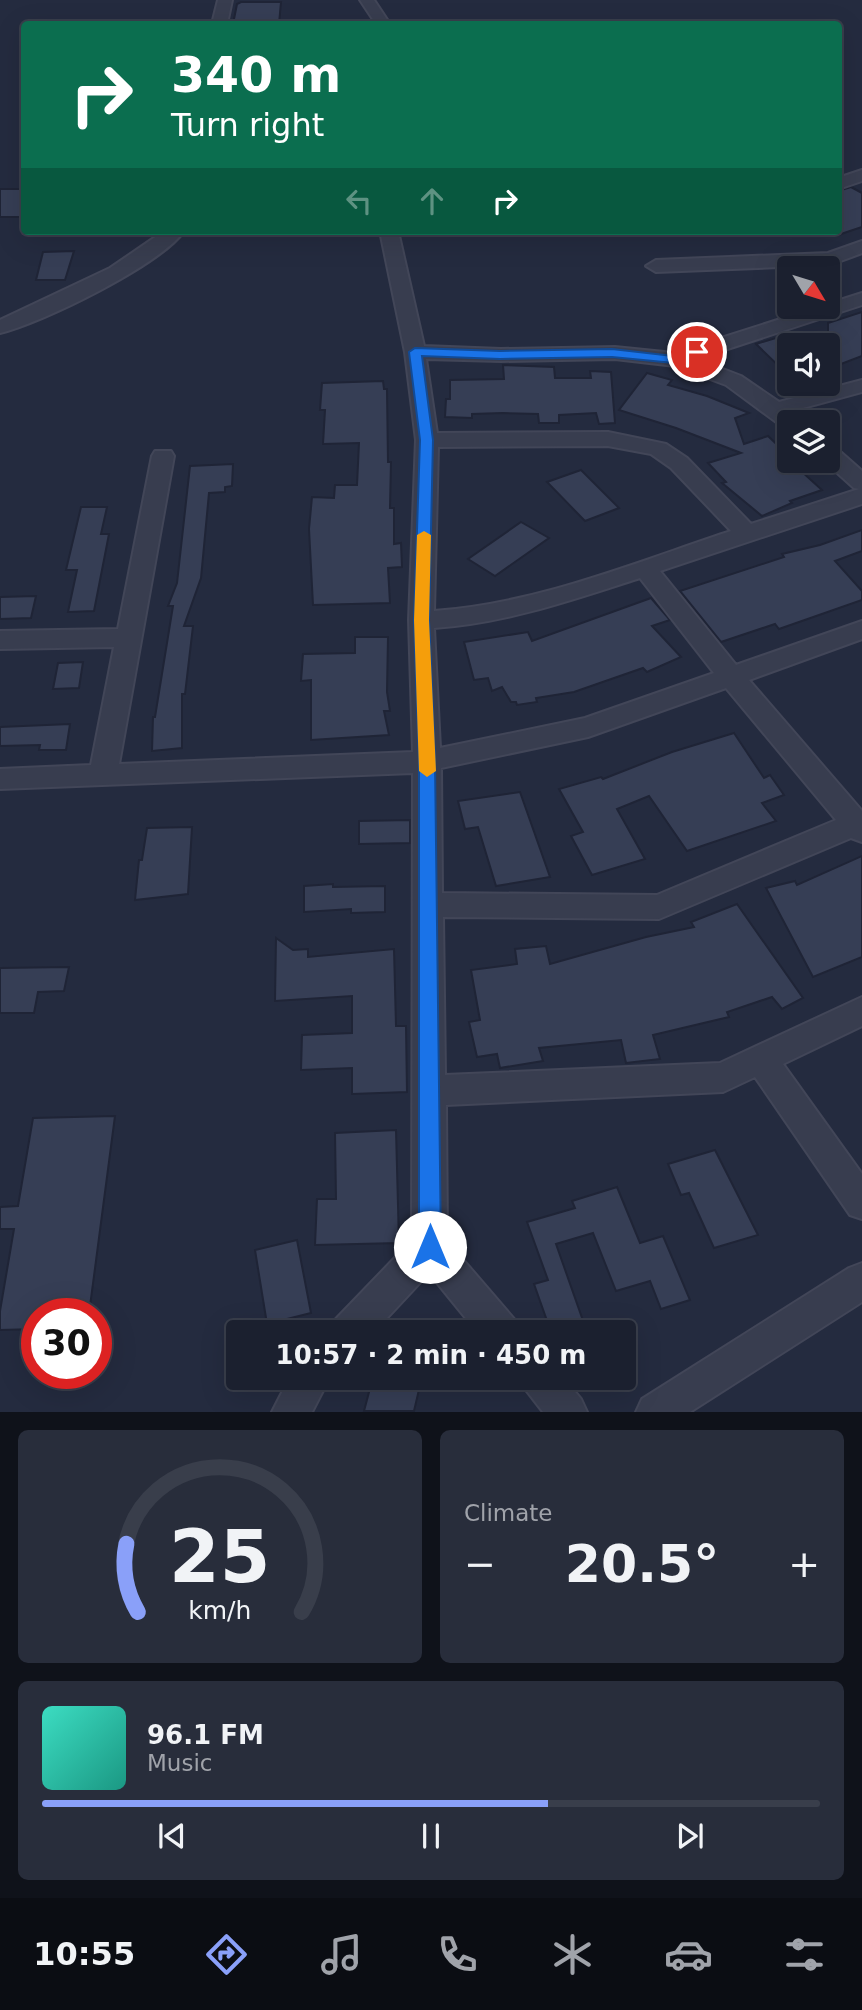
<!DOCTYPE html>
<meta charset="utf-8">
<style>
body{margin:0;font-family:"DejaVu Sans",sans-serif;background:#282d3b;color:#f1f3f6;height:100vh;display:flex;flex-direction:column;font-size:26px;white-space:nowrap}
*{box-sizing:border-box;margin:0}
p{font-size:23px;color:#a0a3aa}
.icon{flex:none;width:38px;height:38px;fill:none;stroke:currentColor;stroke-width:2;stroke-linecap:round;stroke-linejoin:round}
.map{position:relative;height:1412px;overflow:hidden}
.sheet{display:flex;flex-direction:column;gap:18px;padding:18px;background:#0f121a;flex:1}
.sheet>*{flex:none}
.top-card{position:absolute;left:21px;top:21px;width:821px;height:214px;border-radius:7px;box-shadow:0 7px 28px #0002,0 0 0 2px #393e4b;background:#0b6e4f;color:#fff;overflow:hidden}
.needle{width:46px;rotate:128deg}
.buttons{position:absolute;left:777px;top:256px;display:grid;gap:14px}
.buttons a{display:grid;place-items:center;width:63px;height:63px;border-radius:7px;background:#1b202f;box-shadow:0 7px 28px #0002,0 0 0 2px #393e4b;font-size:35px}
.speed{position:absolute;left:21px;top:1298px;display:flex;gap:14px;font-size:35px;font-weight:700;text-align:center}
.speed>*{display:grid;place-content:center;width:91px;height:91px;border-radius:50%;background:#1b202f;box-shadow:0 7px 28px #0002,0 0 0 2px #393e4b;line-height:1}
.speed .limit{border:10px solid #d22;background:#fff;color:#111}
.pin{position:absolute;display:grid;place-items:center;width:60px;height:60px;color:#fff;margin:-30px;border:4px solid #fff;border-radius:50%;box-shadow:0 2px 7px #0007}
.me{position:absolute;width:77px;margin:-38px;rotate:0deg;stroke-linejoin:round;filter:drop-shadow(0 0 5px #0008)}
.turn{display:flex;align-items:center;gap:24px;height:147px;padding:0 35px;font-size:32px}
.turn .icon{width:91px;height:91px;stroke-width:2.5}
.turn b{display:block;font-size:49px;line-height:60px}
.lanes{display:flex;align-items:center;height:66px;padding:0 35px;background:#0003;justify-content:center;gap:35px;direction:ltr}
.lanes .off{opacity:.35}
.big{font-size:52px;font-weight:700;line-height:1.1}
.sheet .tile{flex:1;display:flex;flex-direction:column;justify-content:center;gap:10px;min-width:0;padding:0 24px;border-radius:10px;background:#282d3b}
.sheet .dial{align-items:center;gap:0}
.dial svg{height:182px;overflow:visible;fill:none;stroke:#393e4b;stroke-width:7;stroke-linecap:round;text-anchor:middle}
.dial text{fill:#f1f3f6;stroke:none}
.song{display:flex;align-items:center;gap:21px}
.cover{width:84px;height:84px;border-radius:10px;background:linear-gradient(135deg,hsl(170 70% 55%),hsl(170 70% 35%))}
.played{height:7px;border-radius:4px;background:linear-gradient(90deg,#8aa0f9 65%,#393e4b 65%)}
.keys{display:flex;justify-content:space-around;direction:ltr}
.heat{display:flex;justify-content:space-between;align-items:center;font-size:38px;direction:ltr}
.sheet .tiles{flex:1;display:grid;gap:18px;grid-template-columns:1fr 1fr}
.tile:last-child{grid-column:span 2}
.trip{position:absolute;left:226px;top:1320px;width:410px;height:70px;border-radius:7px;background:#1b202f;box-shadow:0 7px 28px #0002,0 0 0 2px #393e4b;font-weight:700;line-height:70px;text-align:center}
.tab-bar{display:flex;height:112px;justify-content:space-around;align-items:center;background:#0b0d13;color:#a0a3aa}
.tab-bar .icon{width:49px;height:49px}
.tab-bar .active{color:#8aa0f9}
.tab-bar b{font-size:32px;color:#f1f3f6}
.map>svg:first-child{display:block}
.building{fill:#363e55;stroke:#1f2436;stroke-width:2}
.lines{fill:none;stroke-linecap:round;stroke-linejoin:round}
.minor-casing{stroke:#424658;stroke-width:4}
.minor{fill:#383d4f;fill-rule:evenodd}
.route{fill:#1a73e8;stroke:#114b97;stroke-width:2}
.slow{fill:#f59e0b}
</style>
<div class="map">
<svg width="862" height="1412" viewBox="0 0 862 1412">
<rect width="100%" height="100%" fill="#242b3f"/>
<g class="building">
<path d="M241,2h40l-2,22h-46l4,-20z"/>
<path d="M851,187l11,6v34l-24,8v-44z"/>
<path d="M0,189h24l-3,28h-21z"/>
<path d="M74,251l-9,29h-29l7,-28z"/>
<path d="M862,312v44l-34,13v-46z"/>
<path d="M789,334v42l-33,-32z"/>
<path d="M503,365l51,2 1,11h36l-1,-7 21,1 4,51 -16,1 -3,-11 -37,2v8h-20l-1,-9 -35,-1 -31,1v4l-27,-1 1,-18h4v-19l54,-1z"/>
<path d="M647,373l25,7 -4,5 39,11 42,17 -14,5 9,26 24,-8 21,20v4l33,30 -32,11 2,2 -30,13 -40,-33 4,-1 -18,-19 33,-10 -65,-25 -57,-18z"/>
<path d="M383,381l1,8h3l1,73h3l-1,46h4v36l7,-1 1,24 -14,1 2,35 -77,2 -4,-76 3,-32 22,1 1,-13h22l2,-42 -36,1 2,-34h-5l2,-27z"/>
<path d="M233,464l-1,22 -7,1v5l-16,1 -8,85 -17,48h9l-8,68h-3v54l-30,3 1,-34h2l18,-111h-5l9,-23 13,-117z"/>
<path d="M581,470l38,38 -34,13 -38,-39z"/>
<path d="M81,507h26l-6,27h8l-15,77 -26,1 9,-42h-11z"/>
<path d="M521,522l28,16 -54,38 -27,-17z"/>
<path d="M862,530v21l-27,10 27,30v9l-83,29 -4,-5 -54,18 -41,-51 104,-34 -2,-3 38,-9z"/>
<path d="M36,596l-5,22 -31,1v-22z"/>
<path d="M651,598l19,22 -18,6 29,31 -34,15 -4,-4 -69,24 -38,6 1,4 -20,3 -1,-3h-5l-9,-15 -10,4 -4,-13 -14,2 -10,-38 64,-10 4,9z"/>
<path d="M355,637h33l-1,55 3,19h-6l5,24 -78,5v-60l-10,1 2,-27 52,-1z"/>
<path d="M83,662l-4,26 -26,1 5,-26z"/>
<path d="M70,724l-4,26h-27l1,-5 -40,1v-19z"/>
<path d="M734,733l30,45 6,-3 14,20 -22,8 14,18 -89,30 -38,-55 -32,13 28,50 -53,16 -21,-39 12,-4 -24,-43 42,-12 2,2 69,-27z"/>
<path d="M520,792l30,85 -54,9 -18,-59 -13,2 -7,-28z"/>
<path d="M410,820v23l-51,1v-23z"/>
<path d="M192,827l-4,67 -53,6 4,-40h3l5,-32z"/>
<path d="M862,856v101l-49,20 -47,-89 29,-7 2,4z"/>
<path d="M333,884v3l52,-1v26l-34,1v-4l-47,3v-26z"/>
<path d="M737,904l66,94 -21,11 -10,-12 -45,15 2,5 -76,18 7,24 -34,4 -5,-23 -82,8 4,13 -43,7 -3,-14 -20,3 -8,-35 11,-2 -9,-50 46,-6 -2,-15 31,-3 4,18 96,-27 48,-10 -3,-5z"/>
<path d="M276,938l17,12 15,-1v8l86,-8 2,77h10l1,66 -55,2v-26l-51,2 1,-35 50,-2v-37l-77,5z"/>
<path d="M69,967l-5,24 -26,1 -4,21h-34v-45z"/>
<path d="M115,1116l-26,198h-52v15l-37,1v-19l14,-82h-14v-22l18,-1 15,-88z"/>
<path d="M396,1130l3,113 -84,2 2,-46h19l-1,-66z"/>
<path d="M715,1150l43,85 -44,13 -25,-55 -8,2 -13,-31z"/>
<path d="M617,1187l23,56 23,-7 27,64 -29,9 -11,-28 -34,10 -23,-58 -37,11 31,88h-36l-17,-48 14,-4 -21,-58 48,-14 -3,-7z"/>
<path d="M297,1240l14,73 -44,11 -12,-74z"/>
<path d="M373,1377h49l-8,34h-50z"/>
</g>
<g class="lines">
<g class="minor-casing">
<g id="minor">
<path d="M218,0h14l-5,24h-15z"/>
<path d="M360,0h14l16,24h-14z"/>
<path d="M862,170v11l-24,8v-11z"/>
<path d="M164,231h20c-24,34 -142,92 -184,102v-13l110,-52z"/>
<path d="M380,231h18l26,115 77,3 114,-2 59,6 188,-60v12l-165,54 44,17 38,26 83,-22v12l-70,19 10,11h-13v6l-6,-1 -57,-42 -51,-19 -60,-7 -114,2 -75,-2 11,74 171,-1 58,12 21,14 64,66 108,-35 -5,-1 -31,-28h5v-14l8,2 26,23v33l-202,67 76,94 126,-44v18l-113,41 113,131v31l-11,-4 -192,81 -216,-2 2,158 275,-12 142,-66v29l-79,38 79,110v45l-12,-4 -95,-138 -32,15 -277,13 1,136 67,78 5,13h-42l-48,-59 -55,59h-43l5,-13 76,-79 1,-467 -413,16v-20l91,-4 23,-118 -114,2v-18l118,-2 34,-173 3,-5h16l3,5 -55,308 294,-12 -4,-132 7,-180 -11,-88zM608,446l43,8 20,14 60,63c-97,32 -195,73 -297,80l4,-164zM640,578l74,95 -129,45 -145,30 -6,-120c72,-5 138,-28 206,-50zM726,688l110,132 -179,75 -215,-2 -1,-125 147,-31z"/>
<path d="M862,241v12l-32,12 -174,7 -10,-6 10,-6 172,-7z"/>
<path d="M862,1263v39l-172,110h-54l6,-13 207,-131z"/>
<path d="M290,1377h40l-18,35h-40z"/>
<path d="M520,1377h43l18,22 6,13h-44l-17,-22z"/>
</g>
</g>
<use href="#minor" class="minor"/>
</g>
<path class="route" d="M415,348l85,3 112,-2 61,7 24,-8 6,4 -29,11 -62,-6 -112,2 -78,-3 11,84 -4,180 6,141 6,486 -3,7 -8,3 -7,-3 -4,-7v-486l-5,-141 6,-180 -11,-88z"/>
<path class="slow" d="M424,531l7,4 -2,85 7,151 -9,6 -8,-6 -5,-151 3,-85z"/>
</svg>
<div class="buttons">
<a><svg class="needle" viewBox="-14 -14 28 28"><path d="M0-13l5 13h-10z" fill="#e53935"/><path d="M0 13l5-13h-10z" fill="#a0a3aa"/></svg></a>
<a><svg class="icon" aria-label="sound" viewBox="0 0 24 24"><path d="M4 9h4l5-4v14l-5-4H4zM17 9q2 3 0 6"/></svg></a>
<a><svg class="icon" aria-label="layers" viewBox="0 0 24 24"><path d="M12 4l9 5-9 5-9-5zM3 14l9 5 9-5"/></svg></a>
</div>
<div class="speed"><div class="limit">30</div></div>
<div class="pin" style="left:697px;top:352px;background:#d93025"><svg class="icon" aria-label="arrive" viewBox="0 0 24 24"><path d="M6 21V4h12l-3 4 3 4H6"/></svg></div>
<svg class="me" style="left:430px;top:1247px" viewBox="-20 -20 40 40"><circle r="19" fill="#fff"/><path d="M0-13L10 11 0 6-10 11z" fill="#1a73e8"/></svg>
<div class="trip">10:57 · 2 min · 450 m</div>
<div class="top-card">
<div class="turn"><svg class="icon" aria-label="right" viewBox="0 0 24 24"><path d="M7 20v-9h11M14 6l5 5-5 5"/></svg><div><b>340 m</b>Turn right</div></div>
<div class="lanes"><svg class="icon off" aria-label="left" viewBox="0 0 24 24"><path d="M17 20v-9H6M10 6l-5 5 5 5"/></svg><svg class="icon off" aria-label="ahead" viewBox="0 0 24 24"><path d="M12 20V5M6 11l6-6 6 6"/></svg><svg class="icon" aria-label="right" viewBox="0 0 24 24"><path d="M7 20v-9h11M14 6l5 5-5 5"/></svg></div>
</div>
</div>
<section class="sheet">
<div class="tiles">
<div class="tile dial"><svg viewBox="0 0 100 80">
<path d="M14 69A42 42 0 1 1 86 69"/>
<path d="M14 69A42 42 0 0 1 9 39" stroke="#8aa0f9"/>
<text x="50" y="56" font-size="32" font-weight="700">25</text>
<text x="50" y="72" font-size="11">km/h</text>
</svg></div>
<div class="tile"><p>Climate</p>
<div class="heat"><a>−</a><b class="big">20.5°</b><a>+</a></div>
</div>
<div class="tile">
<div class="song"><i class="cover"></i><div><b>96.1 FM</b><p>Music</p></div></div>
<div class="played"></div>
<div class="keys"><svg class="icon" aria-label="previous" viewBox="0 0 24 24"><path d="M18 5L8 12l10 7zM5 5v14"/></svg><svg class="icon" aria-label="pause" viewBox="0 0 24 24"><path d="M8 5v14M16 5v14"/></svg><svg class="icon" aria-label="next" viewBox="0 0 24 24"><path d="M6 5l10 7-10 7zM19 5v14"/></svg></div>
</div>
</div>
</section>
<nav class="tab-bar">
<b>10:55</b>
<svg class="icon active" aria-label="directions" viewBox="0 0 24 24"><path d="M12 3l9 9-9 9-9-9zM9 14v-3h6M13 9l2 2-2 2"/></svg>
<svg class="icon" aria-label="music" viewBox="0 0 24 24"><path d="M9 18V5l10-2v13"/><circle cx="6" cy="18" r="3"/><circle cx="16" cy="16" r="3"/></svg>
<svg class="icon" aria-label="phone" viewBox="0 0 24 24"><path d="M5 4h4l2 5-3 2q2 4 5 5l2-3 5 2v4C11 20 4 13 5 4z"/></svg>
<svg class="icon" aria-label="climate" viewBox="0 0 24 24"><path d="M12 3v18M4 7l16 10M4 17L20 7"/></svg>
<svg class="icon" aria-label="car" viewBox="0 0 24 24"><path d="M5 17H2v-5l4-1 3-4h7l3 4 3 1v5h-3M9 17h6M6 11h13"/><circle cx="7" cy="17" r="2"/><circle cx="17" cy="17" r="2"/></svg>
<svg class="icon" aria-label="filters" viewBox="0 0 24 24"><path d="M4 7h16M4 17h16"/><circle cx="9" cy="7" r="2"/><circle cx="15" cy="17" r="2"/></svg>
</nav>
